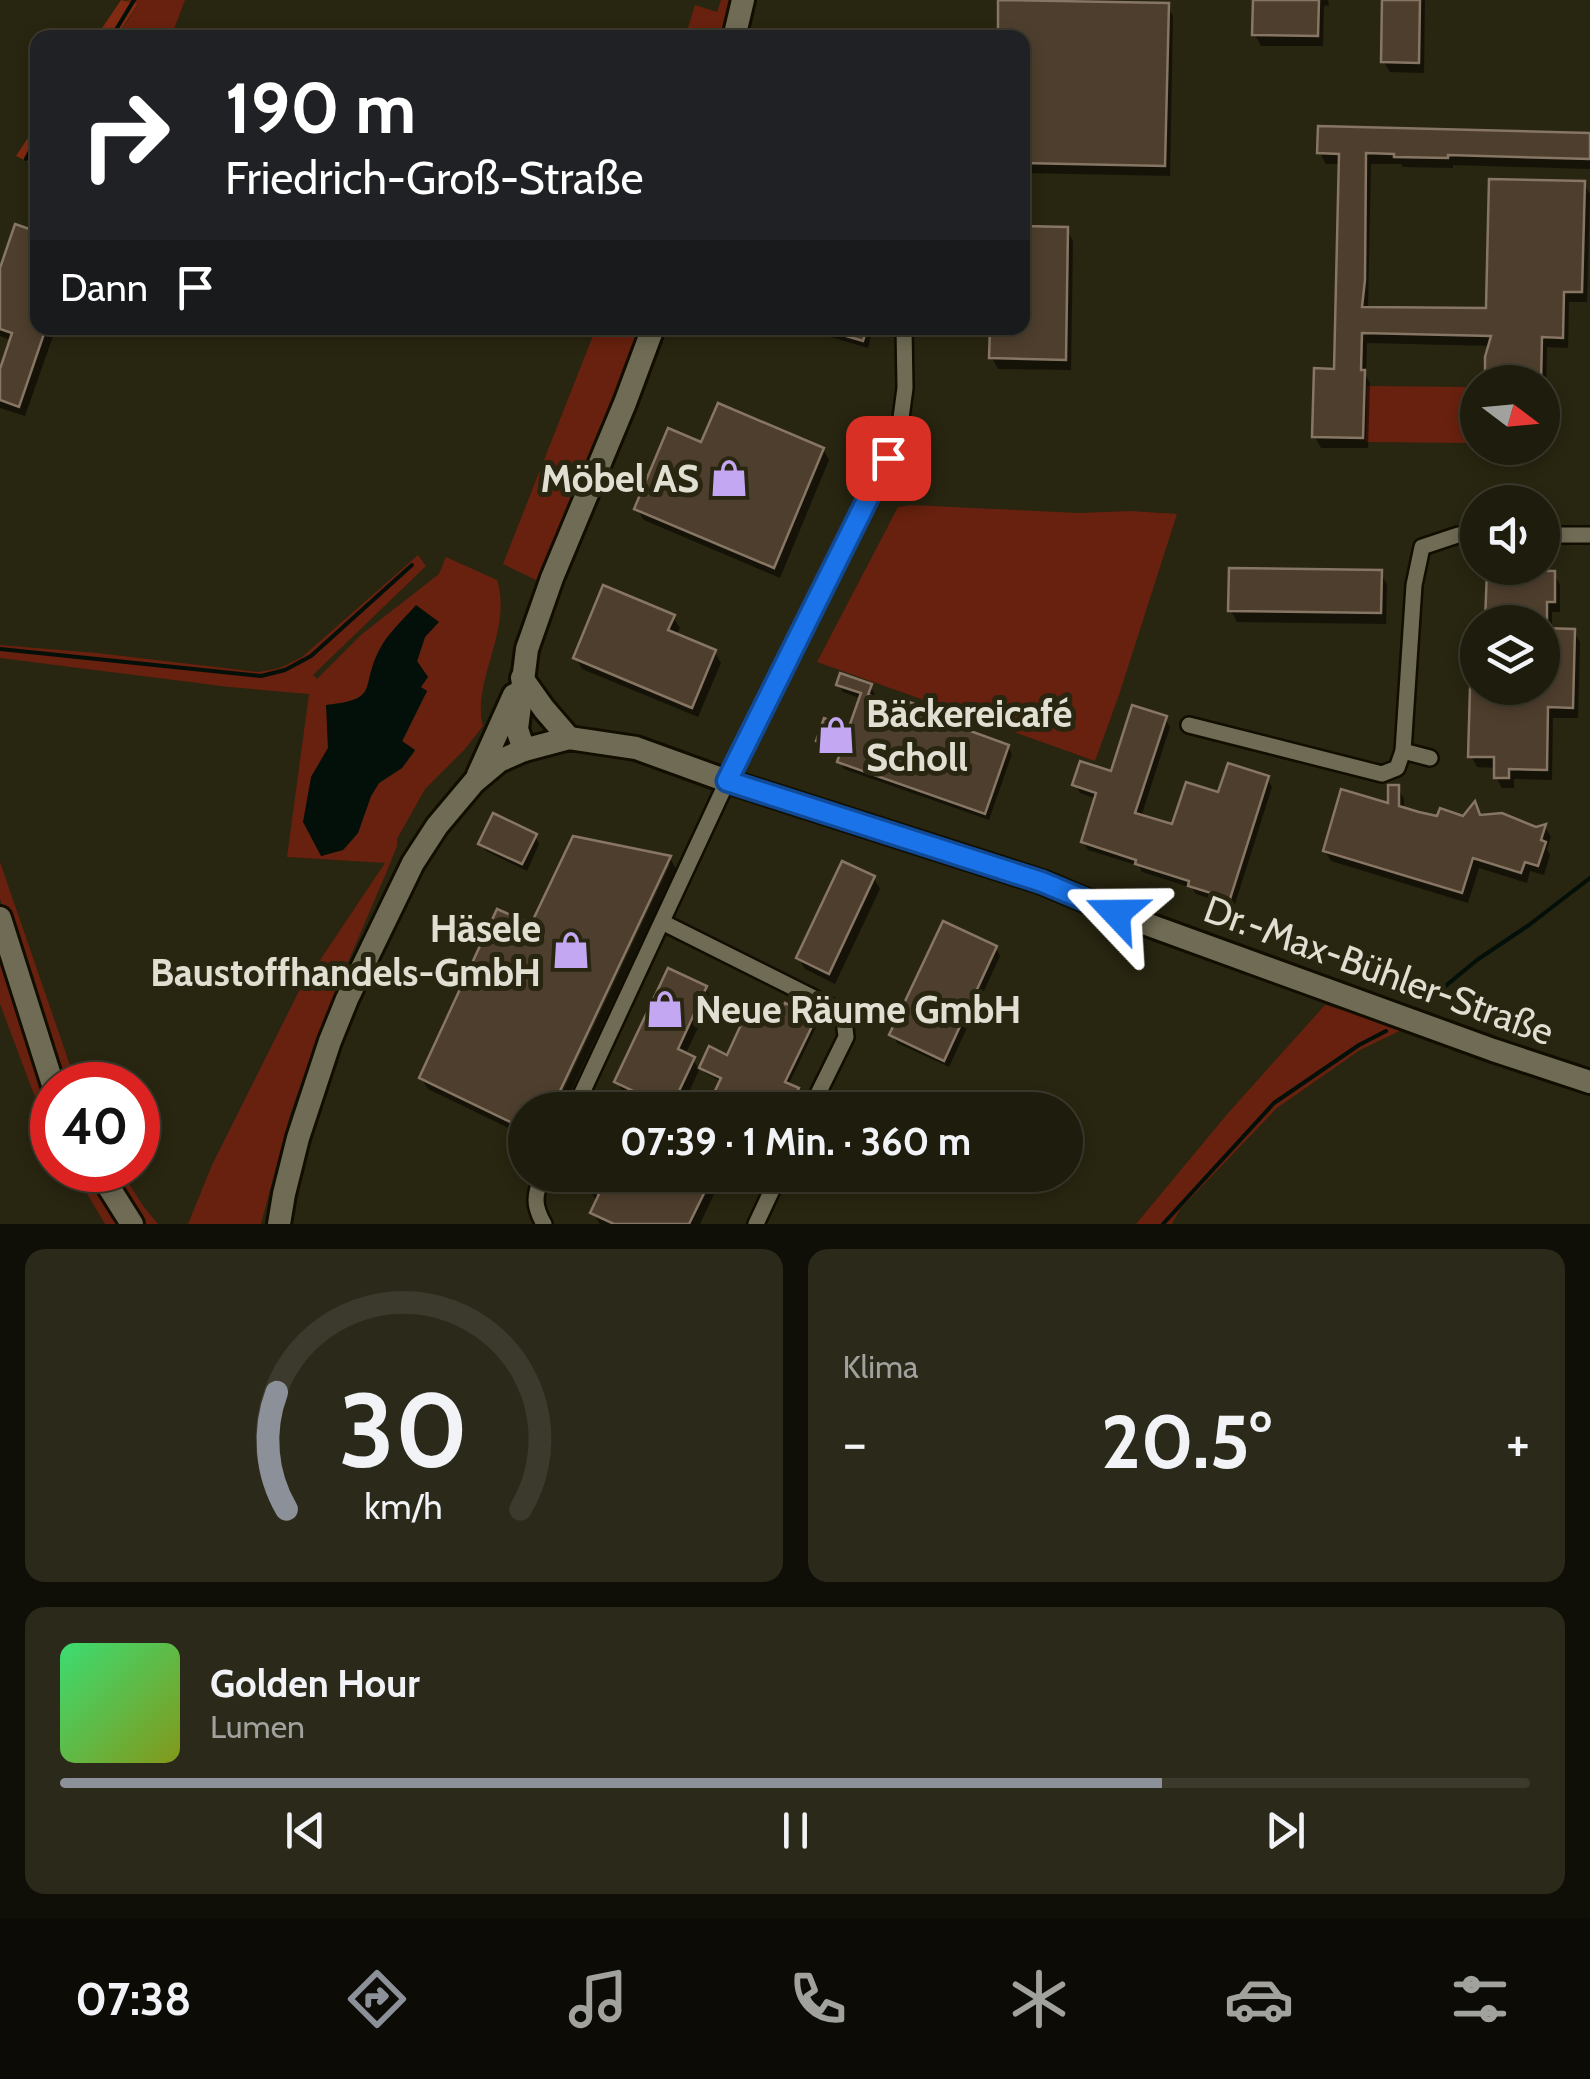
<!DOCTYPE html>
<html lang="de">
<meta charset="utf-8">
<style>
body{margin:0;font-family:Cabin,sans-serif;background:#2b291a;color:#f1f3f6;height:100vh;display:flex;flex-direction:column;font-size:38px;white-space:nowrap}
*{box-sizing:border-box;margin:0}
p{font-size:32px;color:#a1a19d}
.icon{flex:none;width:55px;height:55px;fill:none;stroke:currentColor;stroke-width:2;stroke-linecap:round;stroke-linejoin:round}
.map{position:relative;height:1224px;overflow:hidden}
.sheet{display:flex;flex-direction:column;gap:25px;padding:25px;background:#100f07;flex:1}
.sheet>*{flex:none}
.guide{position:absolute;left:30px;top:30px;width:1000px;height:305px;border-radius:20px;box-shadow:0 5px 15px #0003,0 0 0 2px #3c3a2d;background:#202124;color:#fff;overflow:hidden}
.needle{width:65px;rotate:106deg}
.controls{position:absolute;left:1460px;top:365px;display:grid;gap:20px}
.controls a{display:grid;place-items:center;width:100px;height:100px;border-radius:50%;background:#1e1c0c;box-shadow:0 5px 15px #0003,0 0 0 2px #3c3a2d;font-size:50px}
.speed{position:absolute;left:30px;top:1062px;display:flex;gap:20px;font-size:50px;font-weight:700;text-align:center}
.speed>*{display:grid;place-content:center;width:130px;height:130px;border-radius:50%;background:#1e1c0c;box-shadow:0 5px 15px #0003,0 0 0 2px #3c3a2d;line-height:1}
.speed .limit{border:15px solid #d22;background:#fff;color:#111}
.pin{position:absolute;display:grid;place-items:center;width:85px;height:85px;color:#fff;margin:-42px;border-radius:20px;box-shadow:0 5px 15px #0006}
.me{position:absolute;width:110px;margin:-55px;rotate:293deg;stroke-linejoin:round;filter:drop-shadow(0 0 8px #0008)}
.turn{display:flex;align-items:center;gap:35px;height:210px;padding:0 30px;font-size:45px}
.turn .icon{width:130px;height:130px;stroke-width:2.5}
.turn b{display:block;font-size:70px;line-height:85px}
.then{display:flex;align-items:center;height:95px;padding:0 30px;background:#0003;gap:20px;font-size:38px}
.big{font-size:75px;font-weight:700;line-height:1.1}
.sheet .card{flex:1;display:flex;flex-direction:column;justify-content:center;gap:15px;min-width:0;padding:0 35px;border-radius:20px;background:#2b291a}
.sheet .dial{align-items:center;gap:0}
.dial svg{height:260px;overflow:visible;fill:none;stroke:#3c3a2d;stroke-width:7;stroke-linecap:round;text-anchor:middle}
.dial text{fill:#f1f3f6;stroke:none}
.song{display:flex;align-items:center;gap:30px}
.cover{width:120px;height:120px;border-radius:15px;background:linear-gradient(135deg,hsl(140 70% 55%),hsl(70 70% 35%))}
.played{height:10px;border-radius:5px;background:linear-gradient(90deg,#8c9099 75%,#3c3a2d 75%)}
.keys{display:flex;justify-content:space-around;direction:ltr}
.heat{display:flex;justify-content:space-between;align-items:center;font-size:55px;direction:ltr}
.sheet .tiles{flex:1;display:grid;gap:25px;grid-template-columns:1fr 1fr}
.card:last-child{grid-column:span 2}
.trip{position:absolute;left:508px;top:1092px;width:575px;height:100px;border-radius:50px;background:#1e1c0c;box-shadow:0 5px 15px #0003,0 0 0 2px #3c3a2d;font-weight:700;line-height:100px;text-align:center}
.tab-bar{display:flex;height:160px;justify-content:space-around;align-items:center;background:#0c0b05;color:#a1a19d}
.tab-bar .icon{width:70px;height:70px}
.tab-bar .on{color:#8c9099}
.tab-bar b{font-size:45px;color:#f1f3f6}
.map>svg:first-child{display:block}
.green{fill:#68210e;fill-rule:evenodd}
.forest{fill:#802a12}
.water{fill:#030f09}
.shadow{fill:#0007;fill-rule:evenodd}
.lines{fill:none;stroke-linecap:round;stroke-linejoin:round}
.stream{stroke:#030f09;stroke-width:4}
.building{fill:#4e3e2d;stroke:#877664;stroke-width:2.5}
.street-casing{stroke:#110e00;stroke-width:20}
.secondary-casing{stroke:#110e00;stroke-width:28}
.street{stroke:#6f6b54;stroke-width:15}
.secondary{stroke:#6f6b54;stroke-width:22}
.route-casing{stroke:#114b97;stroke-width:25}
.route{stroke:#1a73e8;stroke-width:18}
.labels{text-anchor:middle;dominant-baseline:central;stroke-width:10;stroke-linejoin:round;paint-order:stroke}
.poi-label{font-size:38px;font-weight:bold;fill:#e1dfd2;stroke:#282510;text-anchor:end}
.street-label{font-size:38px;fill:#e1dfd2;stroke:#282510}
</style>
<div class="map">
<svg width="1590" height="1224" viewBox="0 0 1590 1224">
<rect width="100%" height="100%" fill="#282510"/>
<g class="green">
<path d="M125,0h60l-14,37 -55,1 22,-33z"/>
<path d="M721,0h14l-10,37 -40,1 10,-33 22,7z"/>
<path d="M596,328h45l-19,55 -82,199 -37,-18z"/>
<path d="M1367,386l101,1 -1,56 -101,-1z"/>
<path d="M911,505l168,8 51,-2 47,3 -58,181 -24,66 -278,-99 81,-155z"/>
<path d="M418,555l8,11 -113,109 4,4 45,-45 77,-60 7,-17 51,23c16,50 -26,102 -14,146l-18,23 -40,40 -28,50v7l-10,25 -62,145 -35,99 -29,109h-73l24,-59 86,-172 87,-130 -98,-6 22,-163 -80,-7 -229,-29v-13l97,8 162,19 21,-4 22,-11zM416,606l22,16 -13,15 -8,25 11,15 -8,10 7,4 -25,51 13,9 -13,17 -23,15 -8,13 -13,37 -15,17 -22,6 -10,-78 17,-30 -1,-43c55,-6 32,-18 53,-57 8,-15 25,-29 36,-42z"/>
<path d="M0,862l72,209 6,14h-16l-62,-186z"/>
<path d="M0,954l52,147v30l-19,-39 -33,-88z"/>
<path d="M1325,1005l81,23 -46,22 -83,58 -97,101 -8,15h-36l93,-112z"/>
<path d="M73,1170h13l33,54h-14z"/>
<path d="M106,1170h14l24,37 14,17h-19z"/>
</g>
<g class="forest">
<path d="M121,0l17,4 -22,33h-20z"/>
<path d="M37,124v34l-4,6 -17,-8z"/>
</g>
<path class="water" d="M416,605l23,17 -14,15 -8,24 11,16 -7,10 6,4 -25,50 13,9 -13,18 -23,15 -8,13 -13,37 -15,17 -22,6 -18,-34 8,-45 17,-29 -2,-43c56,-6 33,-17 54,-56 8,-16 24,-30 36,-44z"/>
<g class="shadow">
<path d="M1255,0h73l1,5 -5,1 -1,40h-62l-6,-11z"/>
<path d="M1385,0h40l-1,73 -34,-1 -7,-11z"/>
<path d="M1167,5l6,11 -3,160 -148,-3v-135z"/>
<path d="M1590,136v33l-137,-4v3l-50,-1 -2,-3h-30l-3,146h120l95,-127 7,11 -3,108h-18l-1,46 -21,-1 -2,95h-3v-60h-55l1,-24 3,-12 -124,-3 -1,33 4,7 -2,65h-47l-6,-11 22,-66 5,-207h-16l-6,-11z"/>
<path d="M1067,230l6,11 -2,129 -73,-1 -6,-11v-30h30z"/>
<path d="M0,276l38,52h18l-31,88 -25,-8v-31l12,-36 -12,-5z"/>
<path d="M819,328h54l-5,20 -44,-13z"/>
<path d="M703,446l120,3 6,11 -49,118 -136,-58 -7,-11z"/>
<path d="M1380,573l7,11 -1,40 -149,-2 -6,-11z"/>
<path d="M1554,574l6,11v27h-8v19h21l7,11 -2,76h-25l-1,62 -38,-1v9h-12l-6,-11v-9l-19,-1 -6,-11 3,-139 14,1zM1478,622h64v66h-64z"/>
<path d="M673,617l7,11 -4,8 39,16 6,11 -23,54 -116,-48 -6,-11z"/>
<path d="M839,685l31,1 5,8 -2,5 25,9h21l5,9 84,30 4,7 -23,66 -145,-51 -4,-7 1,-4 -11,-3 -12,-14 32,-11 12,-31 -19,-7z"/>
<path d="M1165,718l5,9 -29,90 33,11 46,-32 47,-18 5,9 -38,120 -38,-13 -4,-6 -50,-16 -3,-6 -51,-16 -5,-8 14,-43 -17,-6 -5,-9 38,-10z"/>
<path d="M1398,788l6,11v11l15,5 45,4 17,-2 54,12 10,-2 6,10 -4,12 3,6 -6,20 -14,-4 -3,12 -48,-15 -11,35 -137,-42 -6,-10 66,-45z"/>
<path d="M535,836l4,8 -12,27 -41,-20 -5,-7z"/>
<path d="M670,858l6,11 -114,241h-8l116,-246h-5l-117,246h-23v26l-97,-47 -7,-11z"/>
<path d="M874,878l6,11 -45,95 -30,-15 -7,-11z"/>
<path d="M996,948l4,8 -51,111 -52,-24 -5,-8z"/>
<path d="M705,988l7,11 -27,56 8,4 6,11 -18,40h-41l3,-8 -20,-9 -6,-11z"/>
<path d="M814,1020l3,5 -29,61 9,4 3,5 -7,15h-84l13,-28 -17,-9 -3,-5 26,-10 51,-36z"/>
<path d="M595,1175h107l8,4 6,11 -16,34h-100l-7,-11 6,-13 -4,-1 -6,-11z"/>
</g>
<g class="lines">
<g class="stream">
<path d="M111,38l23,-38"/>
<path d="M26,159l12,-23"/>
<path d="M0,649l261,27 24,-6 26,-14 101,-91"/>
<path d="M1426,1002l51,-42 52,-35 61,-47"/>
<path d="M1163,1224l111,-121 85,-58 27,-14"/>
</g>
</g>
<g class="building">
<path d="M998,0l171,3 -4,163 -143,-3v-125h-24z"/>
<path d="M1253,0h66l-1,36 -66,-1z"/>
<path d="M1382,0h38l-1,63 -38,-1z"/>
<path d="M1318,126l272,7v26l-142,-4v3l-54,-1v-3l-28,-1 -1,127 -3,27 124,1 3,-129 96,2 -3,111h-18l-1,46 -21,-1 -1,45h-56v-25l6,-21 -129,-3 -1,37h4l-2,68 -51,-1 2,-69 20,1 5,-215 -22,-1z"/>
<path d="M15,224l23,8v96h8l-27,79 -19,-7v-31l12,-36 -12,-4v-61z"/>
<path d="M1022,226l46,1 -2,133 -77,-2 1,-30h32z"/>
<path d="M829,328h38l-4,13 -34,-10z"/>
<path d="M718,403l106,45 -50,120 -140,-59 34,-81 33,14z"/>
<path d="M1229,568l153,2 -1,43 -153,-2z"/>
<path d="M1487,570l68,1v31h-8v20h-62z"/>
<path d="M603,585l72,30 -7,15 48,20 -24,58 -119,-50z"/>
<path d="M1542,628l33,1 -2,79 -25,-1 -1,63 -38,-1v9h-15v-21h-26l2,-69h72z"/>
<path d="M840,673l32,11 -4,11 29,10 2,-7 21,8 -2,6 91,33 -24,69 -148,-52 3,-9 -17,-6 1,-3 -8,-3 8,-23 25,9 12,-34 -25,-8z"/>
<path d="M1132,705l35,11 -32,97 37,11 14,-42 32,10 10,-29 41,13 -39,123 -42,-13 1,-5 -54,-17 1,-4 -55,-18 15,-49 -24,-8 8,-24 31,10z"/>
<path d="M1388,785h11v21l20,6 18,4 3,-8 23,8 12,-15 5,14 22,-2 34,14 10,-3 -5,16 5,2 -8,24 -13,-4 -4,11 -48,-15 -11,35 -139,-42 18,-62 47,14z"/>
<path d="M493,813l44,21 -15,30 -44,-20z"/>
<path d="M573,836l98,20 -120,254h-26v19l-106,-51 78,-169 34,15z"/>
<path d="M842,861l33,15 -46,98 -33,-16z"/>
<path d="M943,921l54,25 -53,115 -55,-26z"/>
<path d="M668,968l39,18 -29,63 17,8 -25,53h-33l7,-14 -30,-14z"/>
<path d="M785,1003l31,15 -31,64 14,6 -10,22h-83l15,-32 -22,-10 10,-22 18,9 23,-50 28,13z"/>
<path d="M592,1175h121l-24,49h-75l-24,-11 9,-19 -13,-6z"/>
</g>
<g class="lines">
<g class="street-casing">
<g id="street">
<path d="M1542,535h48"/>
<path d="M1189,725l193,49 15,-6 6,-17 11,-166 8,-38 36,-12h20"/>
<path d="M1403,751l27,7"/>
<path d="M662,922l172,86 10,11 2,18 -36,73"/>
<path d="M574,1110l157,-337 152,-304 16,-36 6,-45 -1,-60"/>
<path d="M543,1175c-9,20 -10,30 1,49"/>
<path d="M756,1224l23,-49"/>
</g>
</g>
<g class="secondary-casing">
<g id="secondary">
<path d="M734,38l9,-38"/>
<path d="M522,678l22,31 25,29"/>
<path d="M524,750l-7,-21 10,-80 25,-71 73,-175 28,-75"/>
<path d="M478,775l36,-80"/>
<path d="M0,918l53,167"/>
<path d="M98,1170l34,54"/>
<path d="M279,1224l5,-30 14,-56 32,-97 17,-42 66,-136 24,-37 37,-44 25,-21 25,-11 45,-12 67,10 91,33 315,101 74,31 377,137 97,32"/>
</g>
</g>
<use href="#street" class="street"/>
<use href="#secondary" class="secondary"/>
</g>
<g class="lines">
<g class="route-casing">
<path id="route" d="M888,458l-161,323 315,101 74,31"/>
</g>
<use href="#route" class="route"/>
</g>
<defs>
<g id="shop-bare" transform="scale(3)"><path d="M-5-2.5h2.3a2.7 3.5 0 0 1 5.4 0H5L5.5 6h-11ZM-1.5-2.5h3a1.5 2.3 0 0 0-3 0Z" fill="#c3a7f2" stroke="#282510" stroke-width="2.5" paint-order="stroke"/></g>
</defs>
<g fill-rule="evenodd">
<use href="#shop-bare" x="729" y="478"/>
<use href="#shop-bare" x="836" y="735"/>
<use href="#shop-bare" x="571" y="950"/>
<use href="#shop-bare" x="665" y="1009"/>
</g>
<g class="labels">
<g class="poi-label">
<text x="699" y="478">Möbel AS</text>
<text x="866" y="713" text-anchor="start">Bäckereicafé<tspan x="866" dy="44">Scholl</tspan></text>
<text x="541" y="928">Häsele<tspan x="541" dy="44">Baustoffhandels-GmbH</tspan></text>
<text x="695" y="1009" text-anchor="start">Neue Räume GmbH</text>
</g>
<g class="street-label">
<text transform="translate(1379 970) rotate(20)">Dr.-Max-Bühler-Straße</text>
</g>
</g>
</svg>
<div class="controls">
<a><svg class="needle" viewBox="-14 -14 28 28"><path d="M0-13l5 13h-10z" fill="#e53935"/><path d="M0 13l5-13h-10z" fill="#a1a19d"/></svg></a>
<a><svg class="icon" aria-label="sound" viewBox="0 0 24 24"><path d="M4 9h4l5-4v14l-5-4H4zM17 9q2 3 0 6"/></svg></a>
<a><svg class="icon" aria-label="layers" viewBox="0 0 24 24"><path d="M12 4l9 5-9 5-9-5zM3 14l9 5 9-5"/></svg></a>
</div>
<div class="speed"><div class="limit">40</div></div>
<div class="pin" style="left:888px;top:458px;background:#d93025"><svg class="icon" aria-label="arrive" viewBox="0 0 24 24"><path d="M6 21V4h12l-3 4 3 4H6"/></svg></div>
<svg class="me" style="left:1116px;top:913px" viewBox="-20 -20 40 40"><path d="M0-17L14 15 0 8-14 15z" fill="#1a73e8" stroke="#fff" stroke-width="4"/></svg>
<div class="trip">07:39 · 1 Min. · 360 m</div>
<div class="guide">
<div class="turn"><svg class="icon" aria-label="right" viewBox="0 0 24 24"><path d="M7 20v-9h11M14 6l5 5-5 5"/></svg><div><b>190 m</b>Friedrich-Groß-Straße</div></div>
<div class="then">Dann<svg class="icon" aria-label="arrive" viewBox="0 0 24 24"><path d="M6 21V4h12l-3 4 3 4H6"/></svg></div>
</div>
</div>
<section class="sheet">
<div class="tiles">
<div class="card dial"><svg viewBox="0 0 100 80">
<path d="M14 69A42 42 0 1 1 86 69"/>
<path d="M14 69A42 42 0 0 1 11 33" stroke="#8c9099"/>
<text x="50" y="56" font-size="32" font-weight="700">30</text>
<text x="50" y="72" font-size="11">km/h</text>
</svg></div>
<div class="card"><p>Klima</p>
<div class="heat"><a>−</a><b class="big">20.5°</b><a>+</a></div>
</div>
<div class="card">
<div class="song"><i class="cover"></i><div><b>Golden Hour</b><p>Lumen</p></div></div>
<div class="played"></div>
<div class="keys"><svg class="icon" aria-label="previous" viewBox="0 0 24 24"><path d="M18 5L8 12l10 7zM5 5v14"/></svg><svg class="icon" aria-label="pause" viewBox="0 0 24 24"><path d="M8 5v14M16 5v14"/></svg><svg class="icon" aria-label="next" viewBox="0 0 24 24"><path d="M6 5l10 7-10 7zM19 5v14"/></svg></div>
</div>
</div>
</section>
<nav class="tab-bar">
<b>07:38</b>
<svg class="icon on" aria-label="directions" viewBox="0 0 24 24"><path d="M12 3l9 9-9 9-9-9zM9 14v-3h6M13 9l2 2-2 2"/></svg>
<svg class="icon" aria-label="music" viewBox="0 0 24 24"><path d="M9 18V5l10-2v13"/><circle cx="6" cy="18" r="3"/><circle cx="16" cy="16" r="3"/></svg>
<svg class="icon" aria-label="phone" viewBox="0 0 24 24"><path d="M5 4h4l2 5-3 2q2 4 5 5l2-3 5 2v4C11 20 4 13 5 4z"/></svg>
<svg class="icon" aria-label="climate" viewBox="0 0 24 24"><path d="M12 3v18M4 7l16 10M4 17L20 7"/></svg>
<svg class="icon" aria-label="car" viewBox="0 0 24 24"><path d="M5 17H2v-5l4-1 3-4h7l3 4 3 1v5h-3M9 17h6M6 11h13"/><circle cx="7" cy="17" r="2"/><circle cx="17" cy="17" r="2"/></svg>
<svg class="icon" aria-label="filters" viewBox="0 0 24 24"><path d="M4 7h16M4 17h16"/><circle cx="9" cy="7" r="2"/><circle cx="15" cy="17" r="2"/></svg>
</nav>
